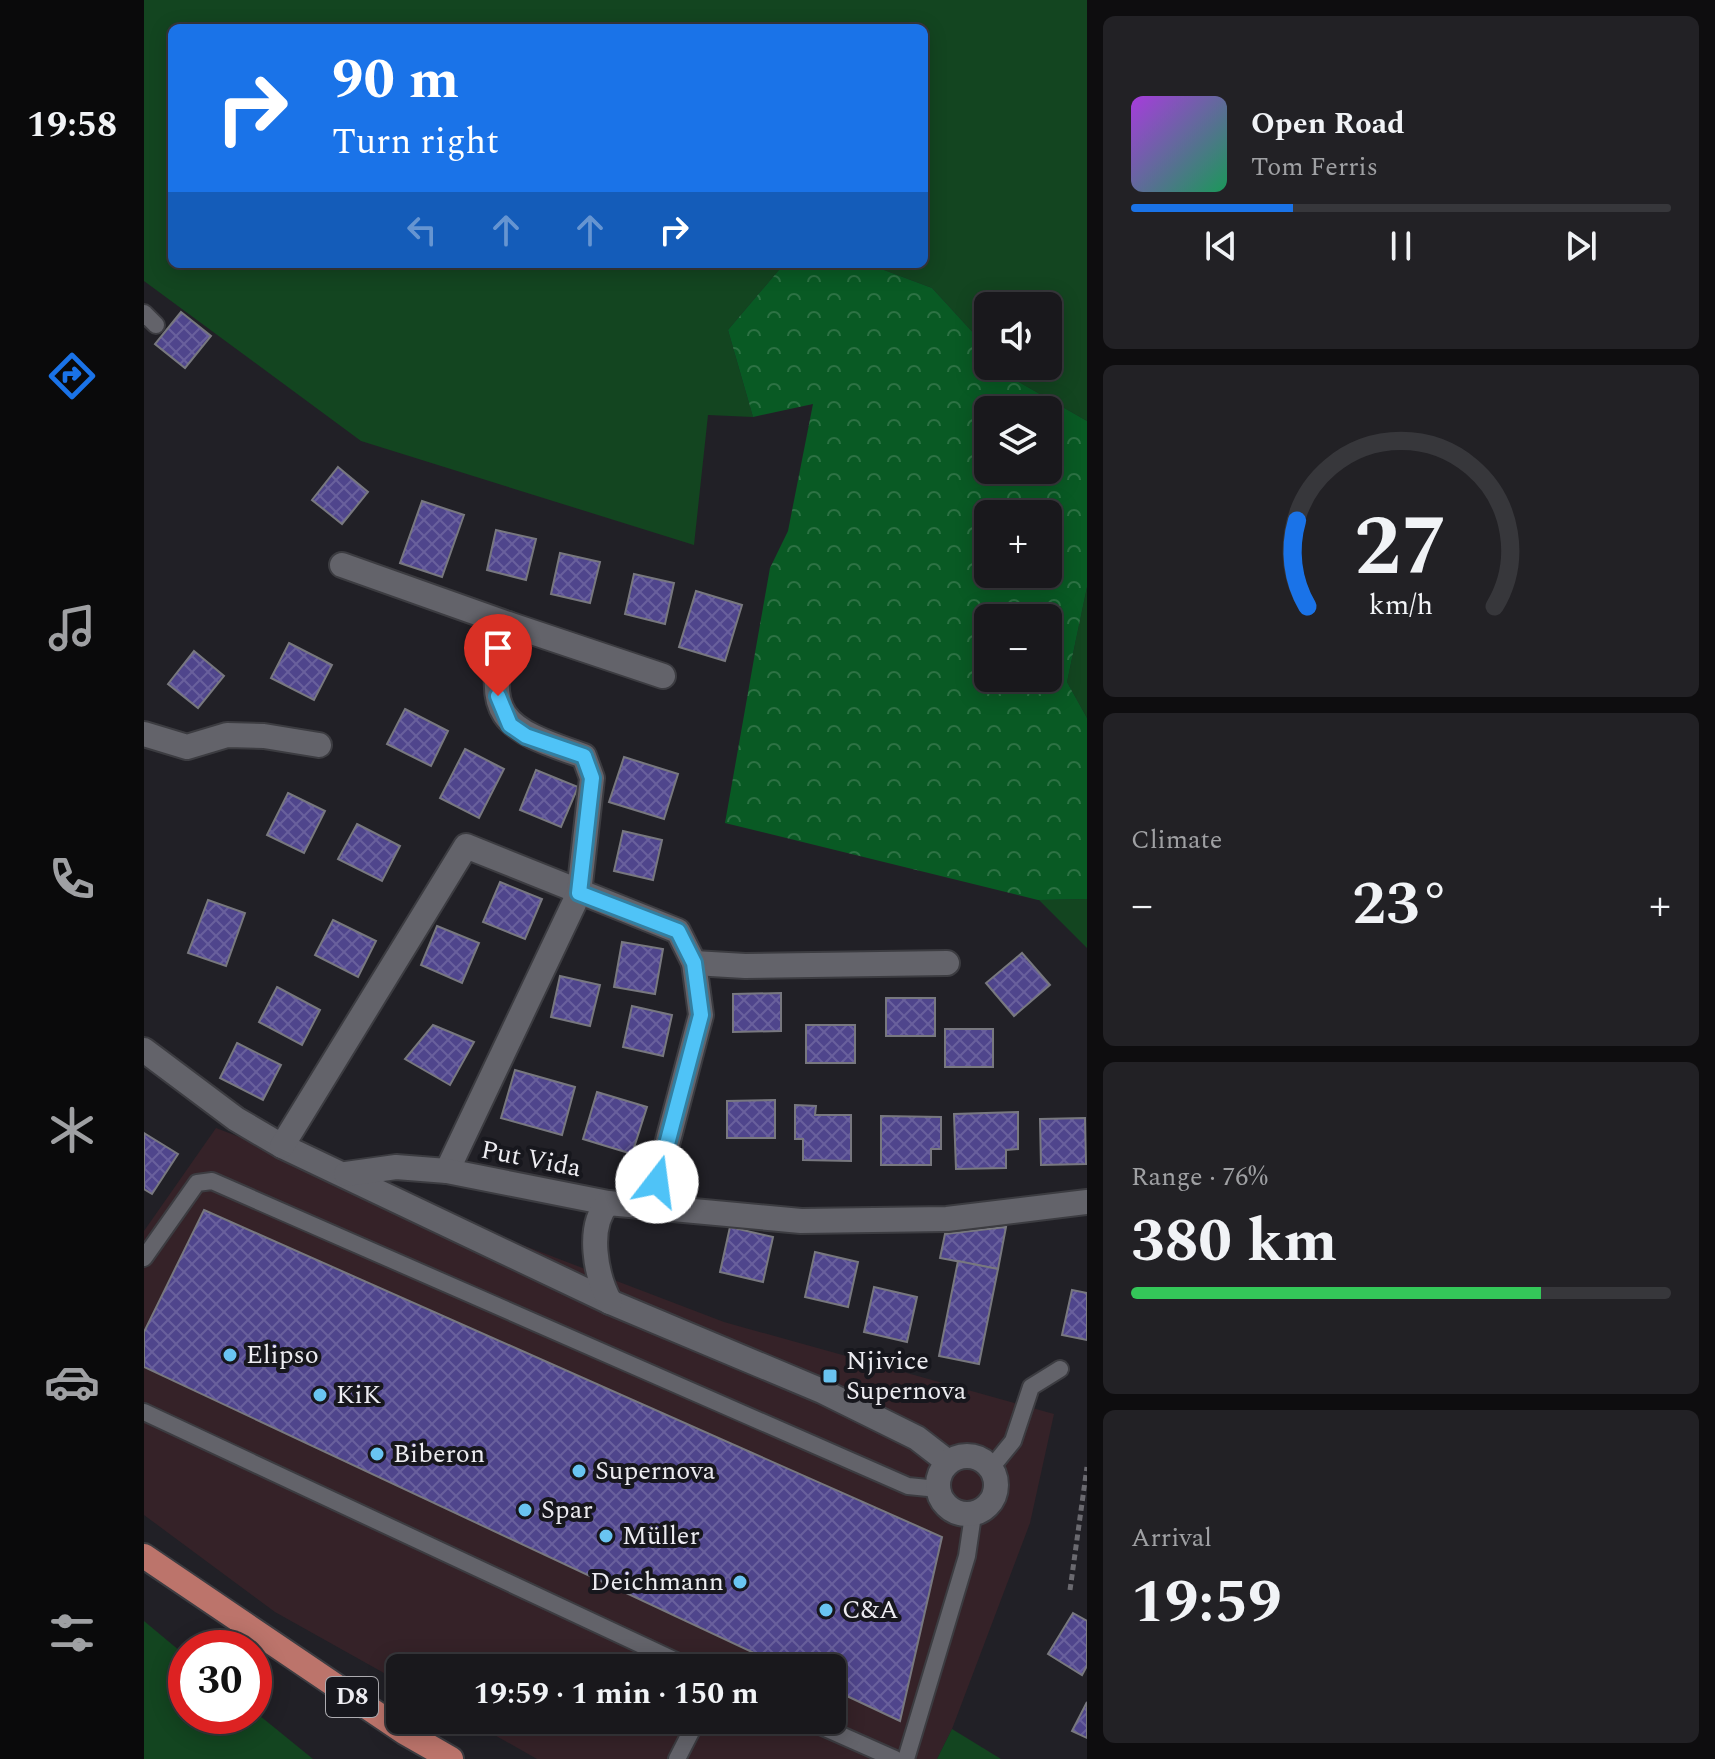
<!DOCTYPE html>
<meta charset="utf-8">
<style>
body{margin:0;font-family:Spectral,serif;background:#222125;color:#f1f3f6;height:100vh;display:flex;flex-direction:column;font-size:30px;white-space:nowrap}
*{box-sizing:border-box;margin:0}
p{font-size:26px;color:#9fa0a3}
.icon{flex:none;width:44px;height:44px;fill:none;stroke:currentColor;stroke-width:2;stroke-linecap:round;stroke-linejoin:round}
.map{position:relative;flex:1;overflow:hidden}
.panel{display:flex;flex-direction:column;gap:16px;padding:16px;background:#0e0d0f;width:628px}
.panel>*{flex:none}
.guide{position:absolute;left:24px;top:24px;width:760px;height:244px;border-radius:12px;box-shadow:0 4px 20px #0003,0 0 0 2px #37373b;background:#1a73e8;color:#fff;overflow:hidden}
.fabs{position:absolute;left:830px;top:292px;display:grid;gap:16px}
.fabs a{display:grid;place-items:center;width:88px;height:88px;border-radius:12px;background:#19181c;box-shadow:0 4px 20px #0003,0 0 0 2px #37373b;font-size:40px}
.speed{position:absolute;left:24px;top:1630px;display:flex;gap:16px;font-size:40px;font-weight:700;text-align:center}
.speed>*{display:grid;place-content:center;width:104px;height:104px;border-radius:50%;background:#19181c;box-shadow:0 4px 20px #0003,0 0 0 2px #37373b;line-height:1}
.speed .limit{border:12px solid #d22;background:#fff;color:#111}
.pin{position:absolute;display:grid;place-items:center;width:68px;height:68px;color:#fff;margin:-82px -34px;border-radius:50% 50% 50% 0;rotate:-45deg;box-shadow:0 0 8px #0007}
.pin .icon{rotate:45deg}
.me{position:absolute;width:88px;margin:-44px;rotate:15deg;stroke-linejoin:round;filter:drop-shadow(0 0 6px #0008)}
.turn{display:flex;align-items:center;gap:28px;height:168px;padding:0 32px;font-size:36px}
.turn .icon{width:104px;height:104px;stroke-width:2.5}
.turn b{display:block;font-size:56px;line-height:68px}
.lanes{display:flex;align-items:center;height:76px;padding:0 32px;background:#0003;justify-content:center;gap:40px;direction:ltr}
.lanes .off{opacity:.35}
.big{font-size:60px;font-weight:700;line-height:1.1}
.panel .tile{flex:1;display:flex;flex-direction:column;justify-content:center;gap:12px;min-width:0;padding:0 28px;border-radius:12px;background:#222125}
.panel .dial{align-items:center;gap:0}
.dial svg{height:208px;overflow:visible;fill:none;stroke:#37373b;stroke-width:7;stroke-linecap:round;text-anchor:middle}
.dial text{fill:#f1f3f6;stroke:none}
.song{display:flex;align-items:center;gap:24px}
.cover{width:96px;height:96px;border-radius:12px;background:linear-gradient(135deg,hsl(280 70% 55%),hsl(150 70% 35%))}
.played{height:8px;border-radius:4px;background:linear-gradient(90deg,#1a73e8 30%,#37373b 30%)}
.keys{display:flex;justify-content:space-around;direction:ltr}
.heat{display:flex;justify-content:space-between;align-items:center;font-size:44px;direction:ltr}
.charge{height:12px;border-radius:6px;background:linear-gradient(90deg,#34c759 76%,#37373b 0)}
.trip{position:absolute;left:242px;top:1654px;width:460px;height:80px;border-radius:12px;background:#19181c;box-shadow:0 4px 20px #0003,0 0 0 2px #37373b;font-weight:700;line-height:80px;text-align:center}
main{display:flex;flex:1;min-height:0}
.tabs{display:flex;flex-direction:column;width:144px;justify-content:space-around;align-items:center;background:#0a0a0b;color:#9fa0a3}
.tabs .icon{width:56px;height:56px}
.tabs .active{color:#1a73e8}
.tabs b{font-size:36px;color:#f1f3f6}
.map>svg:first-child{display:block}
.commercial{fill:#352228}
.grass{fill:#134520}
.forest{fill:url(#forest-crowns);fill-rule:evenodd}
.building{fill:url(#building-cross-hatch);stroke:#78787f;stroke-width:2}
.lines{fill:none;stroke-linecap:round;stroke-linejoin:round}
.service-casing{stroke:#3c3c41;stroke-width:20}
.minor-casing{stroke:#3c3c41;stroke-width:28}
.primary-casing{stroke:#3c3c41;stroke-width:28}
.path{stroke:#6a696f;stroke-width:5;stroke-dasharray:6 4;stroke-linecap:butt}
.service{stroke:#63636a;stroke-width:16}
.minor{stroke:#63636a;stroke-width:24}
.primary{stroke:#bc746b;stroke-width:24}
.route-casing{stroke:#337fa1;stroke-width:20}
.route{stroke:#4fc3f7;stroke-width:14}
.poi-dot{fill:#69c4f1;stroke:#17171d;stroke-width:3}
.labels{text-anchor:middle;dominant-baseline:central;stroke-width:8;stroke-linejoin:round;paint-order:stroke}
.shield{fill:#17171d;stroke:#adacb1;stroke-width:2}
.shield-label{font-size:24px;font-weight:bold;fill:#edecf1}
.street-label{font-size:26px;fill:#edecf1;stroke:#17171d}
.poi-label{font-size:26px;fill:#edecf1;stroke:#17171d;text-anchor:start}
</style>
<main>
<nav class="tabs">
<b>19:58</b>
<svg class="icon active" aria-label="directions" viewBox="0 0 24 24"><path d="M12 3l9 9-9 9-9-9zM9 14v-3h6M13 9l2 2-2 2"/></svg>
<svg class="icon" aria-label="music" viewBox="0 0 24 24"><path d="M9 18V5l10-2v13"/><circle cx="6" cy="18" r="3"/><circle cx="16" cy="16" r="3"/></svg>
<svg class="icon" aria-label="phone" viewBox="0 0 24 24"><path d="M5 4h4l2 5-3 2q2 4 5 5l2-3 5 2v4C11 20 4 13 5 4z"/></svg>
<svg class="icon" aria-label="climate" viewBox="0 0 24 24"><path d="M12 3v18M4 7l16 10M4 17L20 7"/></svg>
<svg class="icon" aria-label="car" viewBox="0 0 24 24"><path d="M5 17H2v-5l4-1 3-4h7l3 4 3 1v5h-3M9 17h6M6 11h13"/><circle cx="7" cy="17" r="2"/><circle cx="17" cy="17" r="2"/></svg>
<svg class="icon" aria-label="filters" viewBox="0 0 24 24"><path d="M4 7h16M4 17h16"/><circle cx="9" cy="7" r="2"/><circle cx="15" cy="17" r="2"/></svg>
</nav>
<div class="map">
<svg width="943" height="1759" viewBox="0 0 943 1759">
<defs>
<pattern id="forest-crowns" width="20" height="18" patternUnits="userSpaceOnUse" patternTransform="scale(2)"><rect width="20" height="18" fill="#095a24"/><path d="M2 6a3 3 0 1 1 6 0M12 15a3 3 0 1 1 6 0" fill="none" stroke="#2d7244"/></pattern>
<pattern id="building-cross-hatch" width="8" height="8" patternUnits="userSpaceOnUse" patternTransform="scale(2)"><rect width="8" height="8" fill="#4f458c"/><path d="M0 0l8 8M0 8l8-8" fill="none" stroke="#69609d"/></pattern>
</defs>
<rect width="100%" height="100%" fill="#212026"/>
<path class="commercial" d="M72,1128l508,194 330,92 -24,109 -78,206 -15,30h-400l-69,-39h364v-52h-432v14l-125,-70 -131,-97v-284z"/>
<g class="grass">
<path d="M0,0h943v421l-70,-40 -13,-15h44v-60h-60v43l-56,-61 -64,-24h56v-236h-752v236h612l-56,66 25,87 -45,-2 -14,130 -333,-104 -217,-160z"/>
<path d="M943,587v131l-20,-36z"/>
<path d="M943,899v49l-48,-48z"/>
<path d="M0,1621l42,35v60h68v-5l59,48h-169z"/>
<path d="M808,1729l49,30h-64z"/>
</g>
<path class="forest" d="M640,264h84l64,24 56,61v17h16l13,15 70,40v166l-20,95 20,36v181l-49,1 -313,-77 45,-255 18,-37 25,-127 -60,13 -25,-87zM844,410h60v60h-60zM844,514h60v60h-60zM844,618h60v60h-60z"/>
<g class="building">
<path d="M37,312l30,24 -26,32 -30,-24z"/>
<path d="M194,467l30,25 -26,32 -30,-24z"/>
<path d="M278,501l42,14 -22,62 -42,-14z"/>
<path d="M352,530l40,9 -10,41 -39,-10z"/>
<path d="M416,553l40,9 -10,41 -39,-9z"/>
<path d="M490,574l40,9 -9,41 -40,-10z"/>
<path d="M552,591l46,14 -17,56 -46,-14z"/>
<path d="M145,643l43,22 -18,35 -43,-22z"/>
<path d="M50,651l30,25 -26,32 -30,-24z"/>
<path d="M261,709l43,22 -17,35 -44,-22z"/>
<path d="M321,749l39,20 -25,49 -39,-20z"/>
<path d="M480,757l54,17 -14,45 -55,-17z"/>
<path d="M392,770l42,17 -17,40 -41,-17z"/>
<path d="M144,793l37,18 -21,42 -37,-18z"/>
<path d="M213,824l43,22 -18,35 -44,-22z"/>
<path d="M479,831l39,9 -9,40 -39,-9z"/>
<path d="M356,882l42,17 -17,40 -42,-17z"/>
<path d="M64,900l37,13 -19,53 -38,-13z"/>
<path d="M189,920l43,21 -18,36 -43,-22z"/>
<path d="M293,926l42,17 -17,40 -41,-18z"/>
<path d="M478,942l41,7 -8,45 -41,-7z"/>
<path d="M878,953l28,32 -36,31 -28,-33z"/>
<path d="M416,976l40,9 -10,41 -39,-9z"/>
<path d="M133,987l43,23 -18,35 -43,-23z"/>
<path d="M637,993v38l-48,1v-38z"/>
<rect x="742" y="998" width="49" height="38"/>
<path d="M488,1006l40,9 -9,41 -40,-9z"/>
<path d="M289,1025l41,17 -24,43 -45,-26z"/>
<rect x="662" y="1025" width="49" height="38"/>
<rect x="801" y="1029" width="48" height="38"/>
<path d="M93,1043l44,22 -18,35 -43,-22z"/>
<path d="M371,1070l60,17 -13,48 -61,-17z"/>
<path d="M453,1092l50,15 -15,47 -49,-15z"/>
<path d="M631,1100v38h-48v-37z"/>
<path d="M651,1105l21,1 -1,9h36v46l-48,-1v-21h-8z"/>
<path d="M874,1112v37l-12,1v18l-50,1 -2,-55z"/>
<path d="M737,1116l60,1v32h-10v16h-50z"/>
<path d="M941,1118l1,46 -45,1 -1,-46z"/>
<path d="M0,1133l34,21 -26,40 -8,-5z"/>
<path d="M60,1210l738,327 -42,184 -68,-32v-21h-46l-642,-301v-35z"/>
<path d="M586,1227l43,10 -10,45 -43,-10z"/>
<path d="M862,1227l-8,42 -58,-11 5,-24z"/>
<path d="M671,1252l43,10 -10,45 -43,-10z"/>
<path d="M814,1261l40,8 -19,95 -40,-8z"/>
<path d="M730,1287l43,10 -10,45 -43,-10z"/>
<path d="M928,1290l15,3v47l-25,-5z"/>
<path d="M929,1613l14,8v45l-5,9 -34,-21z"/>
<path d="M943,1702v36l-15,-7z"/>
</g>
<g class="lines">
<g class="service-casing">
<g id="service">
<path d="M0,313l12,12"/>
<path d="M0,1258l53,-75 15,-2 696,305 30,3"/>
<path d="M0,1412l547,256"/>
<path d="M847,1468l22,-27 18,-54 29,-18"/>
<path d="M663,1720l88,39"/>
<path d="M533,1759l20,-39"/>
<path d="M762,1759l61,-203 6,-41"/>
</g>
</g>
<g class="minor-casing">
<g id="minor">
<path d="M198,565l166,59"/>
<path d="M0,734l43,13 40,-12 37,1 55,9"/>
<path d="M550,963l51,3 202,-3"/>
<path d="M0,1050l92,69 46,27 328,156 212,89 95,47 31,24"/>
<path d="M138,1146l184,-300 212,85 16,32 7,52 -51,194"/>
<path d="M303,1171l132,-278 13,-115 -8,-22c-83,-28 -103,-39 -76,-132l155,52"/>
<path d="M202,1174l50,-7 51,4 161,32 193,18 146,-2 140,-17"/>
<path d="M464,1203c-22,24 -12,73 2,99"/>
<circle cx="823" cy="1485" r="29"/>
</g>
</g>
<g class="primary-casing">
<path id="primary" d="M0,1556l260,176 47,27"/>
</g>
<path class="path" d="M926,1590l17,-123"/>
<use href="#service" class="service"/>
<use href="#minor" class="minor"/>
<use href="#primary" class="primary"/>
</g>
<g class="lines">
<g class="route-casing">
<path id="route" d="M354,696l12,29 16,11 58,20 8,22 -13,115 99,38 16,32 7,52 -44,167"/>
</g>
<use href="#route" class="route"/>
</g>
<g class="poi-dot">
<circle cx="86" cy="1355" r="8"/>
<rect x="678" y="1368" width="16" height="16" rx="4"/>
<circle cx="176" cy="1395" r="8"/>
<circle cx="233" cy="1454" r="8"/>
<circle cx="435" cy="1471" r="8"/>
<circle cx="381" cy="1510" r="8"/>
<circle cx="462" cy="1536" r="8"/>
<circle cx="596" cy="1582" r="8"/>
<circle cx="682" cy="1610" r="8"/>
</g>
<g class="labels">
<rect class="shield" x="182" y="1677" width="52" height="40" rx="6"/>
<g class="shield-label">
<text x="208" y="1697">D8</text>
</g>
<g class="street-label">
<text transform="translate(387 1159) rotate(11)">Put Vida</text>
</g>
<g class="poi-label">
<text x="102" y="1355">Elipso</text>
<text x="702" y="1361">Njivice<tspan x="702" dy="30">Supernova</tspan></text>
<text x="192" y="1395">KiK</text>
<text x="249" y="1454">Biberon</text>
<text x="451" y="1471">Supernova</text>
<text x="397" y="1510">Spar</text>
<text x="478" y="1536">Müller</text>
<text x="580" y="1582" text-anchor="end">Deichmann</text>
<text x="698" y="1610">C&amp;A</text>
</g>
</g>
</svg>
<div class="fabs">
<a><svg class="icon" aria-label="sound" viewBox="0 0 24 24"><path d="M4 9h4l5-4v14l-5-4H4zM17 9q2 3 0 6"/></svg></a>
<a><svg class="icon" aria-label="layers" viewBox="0 0 24 24"><path d="M12 4l9 5-9 5-9-5zM3 14l9 5 9-5"/></svg></a>
<a>+</a>
<a>−</a>
</div>
<div class="speed"><div class="limit">30</div></div>
<div class="pin" style="left:354px;top:696px;background:#d93025"><svg class="icon" aria-label="arrive" viewBox="0 0 24 24"><path d="M6 21V4h12l-3 4 3 4H6"/></svg></div>
<svg class="me" style="left:513px;top:1182px" viewBox="-20 -20 40 40"><circle r="19" fill="#fff"/><path d="M0-13L10 11 0 6-10 11z" fill="#4fc3f7"/></svg>
<div class="trip">19:59 · 1 min · 150 m</div>
<div class="guide">
<div class="turn"><svg class="icon" aria-label="right" viewBox="0 0 24 24"><path d="M7 20v-9h11M14 6l5 5-5 5"/></svg><div><b>90 m</b>Turn right</div></div>
<div class="lanes"><svg class="icon off" aria-label="left" viewBox="0 0 24 24"><path d="M17 20v-9H6M10 6l-5 5 5 5"/></svg><svg class="icon off" aria-label="ahead" viewBox="0 0 24 24"><path d="M12 20V5M6 11l6-6 6 6"/></svg><svg class="icon off" aria-label="ahead" viewBox="0 0 24 24"><path d="M12 20V5M6 11l6-6 6 6"/></svg><svg class="icon" aria-label="right" viewBox="0 0 24 24"><path d="M7 20v-9h11M14 6l5 5-5 5"/></svg></div>
</div>
</div>
<section class="panel">
<div class="tile">
<div class="song"><i class="cover"></i><div><b>Open Road</b><p>Tom Ferris</p></div></div>
<div class="played"></div>
<div class="keys"><svg class="icon" aria-label="previous" viewBox="0 0 24 24"><path d="M18 5L8 12l10 7zM5 5v14"/></svg><svg class="icon" aria-label="pause" viewBox="0 0 24 24"><path d="M8 5v14M16 5v14"/></svg><svg class="icon" aria-label="next" viewBox="0 0 24 24"><path d="M6 5l10 7-10 7zM19 5v14"/></svg></div>
</div>
<div class="tile dial"><svg viewBox="0 0 100 80">
<path d="M14 69A42 42 0 1 1 86 69"/>
<path d="M14 69A42 42 0 0 1 10 36" stroke="#1a73e8"/>
<text x="50" y="56" font-size="32" font-weight="700">27</text>
<text x="50" y="72" font-size="11">km/h</text>
</svg></div>
<div class="tile"><p>Climate</p>
<div class="heat"><a>−</a><b class="big">23°</b><a>+</a></div>
</div>
<div class="tile"><p>Range · 76%</p><b class="big">380 km</b><div class="charge"></div></div>
<div class="tile"><p>Arrival</p><b class="big">19:59</b></div>
</section>
</main>
